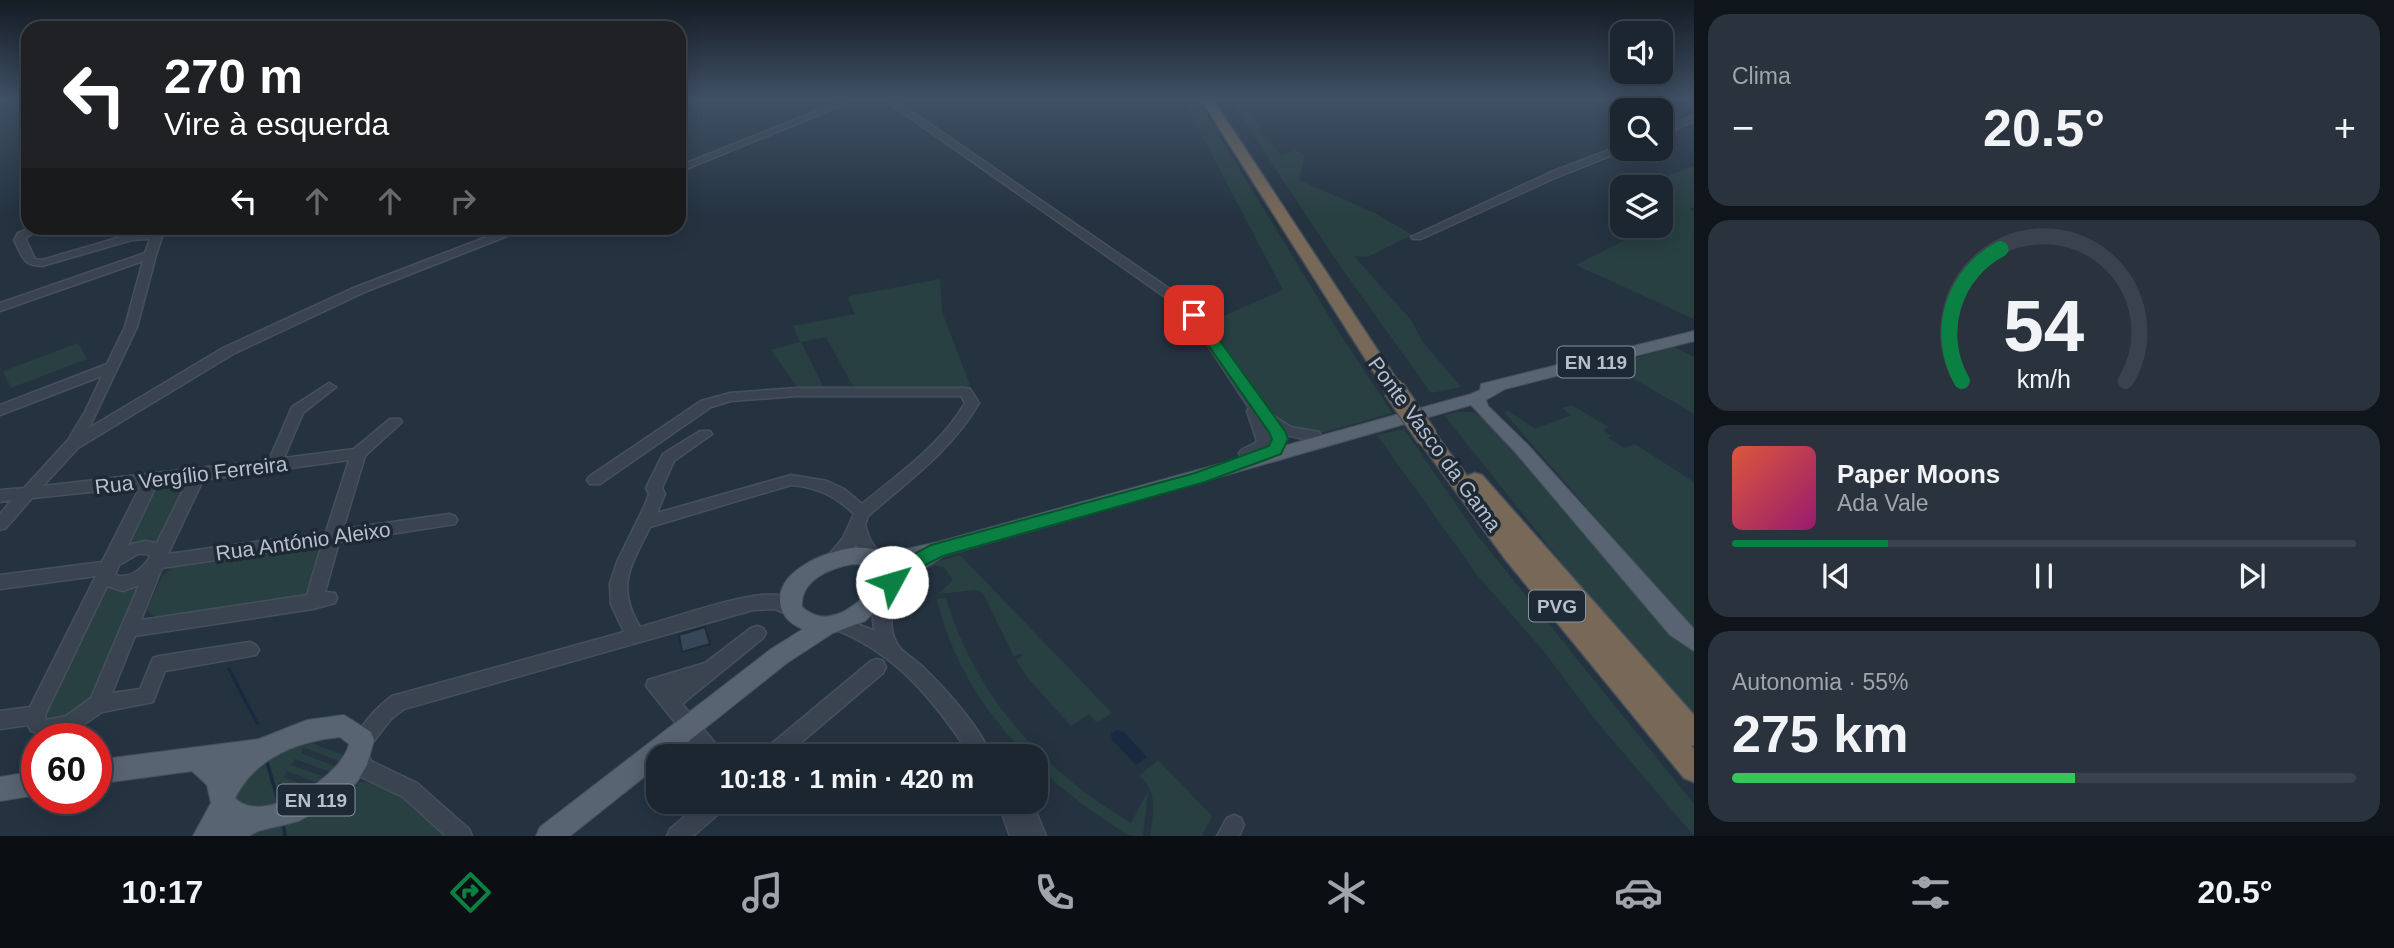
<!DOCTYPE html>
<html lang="pt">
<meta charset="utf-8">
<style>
body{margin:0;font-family:Helvetica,sans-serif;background:#29323d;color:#f1f3f6;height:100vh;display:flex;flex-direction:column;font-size:26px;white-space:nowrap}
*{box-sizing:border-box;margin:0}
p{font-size:23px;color:#a0a5ab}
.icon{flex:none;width:38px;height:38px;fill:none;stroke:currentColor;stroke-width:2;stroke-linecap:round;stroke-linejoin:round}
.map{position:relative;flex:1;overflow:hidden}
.panel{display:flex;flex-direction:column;gap:14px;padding:14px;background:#0f151b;width:700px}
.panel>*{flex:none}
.guide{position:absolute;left:21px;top:21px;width:665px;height:214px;border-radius:21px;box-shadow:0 4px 18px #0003,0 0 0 2px #3a434d;background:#202124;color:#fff;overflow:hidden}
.buttons{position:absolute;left:1610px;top:21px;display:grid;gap:14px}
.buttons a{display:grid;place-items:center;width:63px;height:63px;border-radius:14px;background:#1c2631;box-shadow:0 4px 18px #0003,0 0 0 2px #3a434d;font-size:35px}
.speed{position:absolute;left:21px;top:723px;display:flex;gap:14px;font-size:35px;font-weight:700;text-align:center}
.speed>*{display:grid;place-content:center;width:91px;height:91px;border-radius:50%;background:#1c2631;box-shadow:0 4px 18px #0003,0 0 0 2px #3a434d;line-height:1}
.speed .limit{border:10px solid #d22;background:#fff;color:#111}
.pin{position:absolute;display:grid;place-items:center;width:60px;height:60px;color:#fff;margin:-30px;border-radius:14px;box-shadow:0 4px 10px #0006}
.me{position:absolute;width:77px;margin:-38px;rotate:51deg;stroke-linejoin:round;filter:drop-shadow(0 0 5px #0008)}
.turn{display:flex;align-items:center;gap:24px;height:147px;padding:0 28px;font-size:32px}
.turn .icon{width:91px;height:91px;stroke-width:2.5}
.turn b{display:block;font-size:49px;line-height:60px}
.lanes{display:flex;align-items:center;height:66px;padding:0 28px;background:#0003;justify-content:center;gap:35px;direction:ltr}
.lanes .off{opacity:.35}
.big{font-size:52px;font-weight:700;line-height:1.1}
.panel .card{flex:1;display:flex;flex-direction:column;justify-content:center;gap:10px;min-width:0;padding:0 24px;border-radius:21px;background:#29323d}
.panel .dial{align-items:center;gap:0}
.dial svg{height:182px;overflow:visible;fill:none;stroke:#3a434d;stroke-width:7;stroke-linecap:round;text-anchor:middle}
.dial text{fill:#f1f3f6;stroke:none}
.song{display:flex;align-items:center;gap:21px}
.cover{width:84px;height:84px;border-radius:10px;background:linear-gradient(135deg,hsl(10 70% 55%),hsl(320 70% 35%))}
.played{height:7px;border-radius:4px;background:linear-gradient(90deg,#0b8043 25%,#3a434d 25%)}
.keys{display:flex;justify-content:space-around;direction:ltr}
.heat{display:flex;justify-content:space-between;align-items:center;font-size:38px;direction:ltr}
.charge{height:10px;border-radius:5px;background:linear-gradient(90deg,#34c759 55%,#3a434d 0)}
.trip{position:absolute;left:646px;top:744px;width:402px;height:70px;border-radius:21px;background:#1c2631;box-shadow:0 4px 18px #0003,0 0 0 2px #3a434d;font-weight:700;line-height:70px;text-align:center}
.dock{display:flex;height:112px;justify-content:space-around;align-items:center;background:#0b0f14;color:#a0a5ab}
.dock .icon{width:49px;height:49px}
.dock .active{color:#0b8043}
.dock b{font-size:32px;color:#f1f3f6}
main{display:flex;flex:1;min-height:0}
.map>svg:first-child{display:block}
.green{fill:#284042}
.water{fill:#182a3f}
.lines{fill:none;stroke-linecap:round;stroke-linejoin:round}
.stream{stroke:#182a3f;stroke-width:3.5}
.building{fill:#374757;stroke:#202b38;stroke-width:2}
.minor-casing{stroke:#46505d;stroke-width:3}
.major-casing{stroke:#46505d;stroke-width:2}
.highway-casing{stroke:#444f5b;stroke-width:3}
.minor{fill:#3a4451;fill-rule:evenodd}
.major{fill:#586471;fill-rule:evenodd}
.highway{fill:#776857;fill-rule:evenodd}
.highway-bridge-casing{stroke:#444f5b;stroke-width:24;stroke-linecap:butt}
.highway-bridge{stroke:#776857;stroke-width:21}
.route{fill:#0b8043;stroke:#07532c;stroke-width:2}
.labels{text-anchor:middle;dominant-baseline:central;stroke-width:7;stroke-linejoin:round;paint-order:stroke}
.shield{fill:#1e2936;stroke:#88929e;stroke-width:2}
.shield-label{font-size:19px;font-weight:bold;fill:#b6bfcb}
.street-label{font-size:21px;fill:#b6bfcb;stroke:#1e2936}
</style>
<main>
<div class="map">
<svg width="1694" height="836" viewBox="0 0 1694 836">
<rect width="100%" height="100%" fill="#253341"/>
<g class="green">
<path d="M1182,98h14l144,236 52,79 -78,22c-48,-2 -83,-76 -107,-112l76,-33z"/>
<path d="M1228,98h11l42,58 15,-6 9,5 -6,25 76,33 37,22 -45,22 -13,-1 56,63 13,23 38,45 -30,6 -88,-123z"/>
<path d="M1694,166v41l-5,2 5,3v107l-118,-54 77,-39h8v-39h-24z"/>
<path d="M940,279l2,33 29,76 -116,2 -29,-53 -25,5 24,48h-26l-28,-40 29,-8 -7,-16 62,-12 -7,-16 2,-2z"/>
<path d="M78,343l9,16 -76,29 -8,-17z"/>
<path d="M1674,347l20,10v57l-73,-43 2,-2 -8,-5z"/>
<path d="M1572,405l36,22 -5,3 9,6 -4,2 16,10 11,-4 59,38v150l-189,-219 2,-3 28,19 36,-14 -9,-7z"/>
<path d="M1458,412h14l19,10 203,225v68l-128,-147 -122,-153z"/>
<path d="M1404,429l73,106 217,269v32l-101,-119 -51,-68 -64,-73 -101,-141z"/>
<path d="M177,482l8,5 -26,58 -35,4c13,-28 19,-62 53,-67z"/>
<path d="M311,547l9,5 -14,41 -16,5 -134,20 -9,-8 15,-34 11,-9z"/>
<path d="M960,555l152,158 -15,10 -8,-9 -18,12 -43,-48 -12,-18 7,-5 -3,-2 -6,4 -31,-64 -8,-3 -37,4 15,-14 -9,-13 -9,-2 -11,7v6h-12l13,-13z"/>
<path d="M142,582l-58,129 -36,11 -4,-6 61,-128h20z"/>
<path d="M946,598c29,98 98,174 185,225l17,-32 -5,45c-4,0 -12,0 -16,-1 -31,-21 -64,-43 -91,-71v-8h-8c-44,-44 -77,-96 -91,-157z"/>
<path d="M306,741l45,17 -5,6 -43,-17 -2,6 41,16 -6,5 -41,-15 -4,6 39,14 -8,6 -35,-14 -3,6 30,12 -9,5 -27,-12 6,20 -27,6 -18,-2 -7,-8 29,-40z"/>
<path d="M1158,760l54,56 -10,20h-52c3,-22 9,-45 -11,-60z"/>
<path d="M361,782l32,3 59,51h-221z"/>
</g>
<path class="water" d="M1117,730l7,2 23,25 -11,8 -24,-25 -1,-6z"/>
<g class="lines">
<g class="stream">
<path d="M229,669l28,54"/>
<path d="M267,762l10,35"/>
<path d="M284,828l1,8"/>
</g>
</g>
<path class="building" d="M705,627l5,17 -28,8 -3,-17z"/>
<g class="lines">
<g class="minor-casing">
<g id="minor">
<path d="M849,98h11l-181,74v-6z"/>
<path d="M882,98h10l291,200 26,30 36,54 24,31 22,14 28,5 2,3 -2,3 -15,1 -18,-4 -4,16 -23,9 -7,-4 -11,1 -2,-4c4,-7 13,-6 18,-12l-10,-30 2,-3 -49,-75 -25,-29z"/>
<path d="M1694,115v6l-33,15v-6z"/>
<path d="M1622,145v4l3,1 -68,27 -136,62h-8l-2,-2 138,-64z"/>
<path d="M29,228h13l-15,9 -1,3 9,19 7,1 89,-26 22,-2 2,-4h10l-9,27 -19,72 -48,101 134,-80 128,-59 159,-61h14l-1,2 -156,61 -134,63 -155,94 -35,38 226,-26 23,-53 37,-24 7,4 -33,26 -19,45 70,-9 36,-30h10l2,3 -37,34 -22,73 106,-15 6,2 2,4 -2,4 -116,18 -14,50 10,1 2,5 -2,5 -22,6 -178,27 -23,57 28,-4 13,-31 6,-2 91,-14 6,3 3,5 -3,5 -91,16 -12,31 -51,10 -31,21 -24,5 -16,-7 -3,-6 -28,4v-18l30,-4 66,-131 -96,13v-14l102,-13 38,-75 -108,11 -26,30 -6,2v-16l12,-14 -12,2v-12l24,-2 44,-48 17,-28 17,-36 -102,39v-10l107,-41 18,-37 18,-66 -143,50v-8l145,-50 5,-14 -18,1 -90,26c-20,-1 -19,-9 -28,-26l4,-7zM349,460l-23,72 -158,22 35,-74zM187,482l-30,61 -12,-2 -17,4 28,-59zM322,544l-15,51 -166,25 21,-52zM138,554h9l3,3c-8,12 -20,22 -35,18l4,-10zM139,585l-48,113 -25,18 -20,4 -1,-5 62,-129 16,5z"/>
<path d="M797,388h168l5,1 9,14c-26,46 -72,79 -111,113l-3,9 5,15 12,17 -2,4c-12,4 -18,-7 -24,-16 -8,9 -17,26 -31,22l-2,-5 20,-24 11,-24c-19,-18 -37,-27 -63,-29l-141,42c-19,39 -35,59 -10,100 30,-8 110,-37 138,-32 8,2 19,7 23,14l-3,5 -6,2 -17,-7 -22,1 -349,99 -13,10 -25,32 5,10 46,22 52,46 3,7h-26l-43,-39 -46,-22 -8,-17 6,-8 -3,-6c9,-19 24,-36 40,-48l232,-64 -13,-28 -1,-20 7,-22 28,-57 4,-11 -3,-6 17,-34 37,-23h10l2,3 -38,27 -12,27 3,6 -8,19 134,-38 36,6 17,8 18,15c36,-30 80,-60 103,-101l-4,-7h-164l-66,5 -20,6 -111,77h-10l-3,-4 3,-4 111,-75 29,-8z"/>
<path d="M884,588l6,2c8,15 -7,36 10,58 7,7 18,14 25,21 23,23 54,58 67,87h-21c-38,-57 -76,-105 -142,-129l-3,-5 3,-5 6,-2 40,16c-4,-11 -2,-30 3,-41z"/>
<path d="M757,626l6,2 3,5 -3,5 -81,66 39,46 3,6h-22l-56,-70 2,-6 57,-17 46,-35z"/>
<path d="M877,659l6,2 3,6 -3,6 -98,83h-24l3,-6 107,-89z"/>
<path d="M702,802h25l-3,7 -31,27h-26l3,-7z"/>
<path d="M998,802h34l14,34h-36z"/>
<path d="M1234,815l7,3 3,7 -5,11h-22l10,-18z"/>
</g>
</g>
<g class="major-casing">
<g id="major">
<path d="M1694,331v10l-189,48 -19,11 2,6 40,39 166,184v22l-24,-16 -154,-182 -45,-48 -527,151 -33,21 -46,44 -32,12 -46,30 -117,93h-12v10l-88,70h-34l4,-9 231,-178 32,-20c-10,-4 -19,-10 -22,-22 -9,-35 45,-56 71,-59 15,-1 29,3 43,2 15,-1 29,-5 43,-8l533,-148 9,-4 1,-6zM853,564l43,2c-24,20 -59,72 -94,41 -2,-27 28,-39 51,-43z"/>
<path d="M344,715l27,17 3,8 -7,25 -10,17 -16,15 -42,24 -41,10 -9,5h-56l18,-33 -4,-18 -15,-14 -96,13v-24l163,-21 48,-19zM340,737l9,7c-7,33 -87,83 -114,54 20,-40 62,-57 105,-61z"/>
<path d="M37,771v24l-37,6v-24z"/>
</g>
</g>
<g class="highway-casing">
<g id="highway">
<path d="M1200,98h12l191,291 -2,4h-14z"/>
<path d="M1427,430l7,2 33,44 8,-3 7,2 212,240v31l-3,-1 3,4v33l-10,-4 -179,-219 -85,-117 -3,-5 3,-5z"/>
</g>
</g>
<use href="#minor" class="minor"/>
<use href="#major" class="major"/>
<use href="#highway" class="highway"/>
<g class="highway-bridge-casing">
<path id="highway-bridge" d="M1394,389l33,48"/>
</g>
<use href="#highway-bridge" class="highway-bridge"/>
</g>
<linearGradient id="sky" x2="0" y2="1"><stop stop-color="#141c24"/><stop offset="0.46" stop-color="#405065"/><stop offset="1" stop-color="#405065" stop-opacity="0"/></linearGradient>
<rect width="1694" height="215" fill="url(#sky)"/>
<path class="route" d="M1194,310l5,2 86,119 3,8 -7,15 -76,28 -262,74 -22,11 -22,20h-14l-3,-5c10,-18 32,-28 49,-37l264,-72 74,-27 3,-7 -3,-7 -82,-117z"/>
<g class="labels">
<g class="shield">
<rect x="1557.5" y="346.5" width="77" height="31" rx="5"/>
<rect x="1529" y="590.5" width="56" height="31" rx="5"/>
<rect x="277.5" y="784.5" width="77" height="31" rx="5"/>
</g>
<g class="shield-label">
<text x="1596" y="362">EN 119</text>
<text x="1557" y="606">PVG</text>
<text x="316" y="800">EN 119</text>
</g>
<g class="street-label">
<text transform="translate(1435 444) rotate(54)">Ponte Vasco da Gama</text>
<text transform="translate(191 475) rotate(-7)">Rua Vergílio Ferreira</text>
<text transform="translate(303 541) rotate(-8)">Rua António Aleixo</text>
</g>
</g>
</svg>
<div class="buttons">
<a><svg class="icon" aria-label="sound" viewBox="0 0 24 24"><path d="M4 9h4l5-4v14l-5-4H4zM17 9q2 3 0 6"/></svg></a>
<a><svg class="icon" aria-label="search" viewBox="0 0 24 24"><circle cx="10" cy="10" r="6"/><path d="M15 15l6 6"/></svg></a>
<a><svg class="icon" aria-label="layers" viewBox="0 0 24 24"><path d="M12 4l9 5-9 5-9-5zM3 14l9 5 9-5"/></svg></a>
</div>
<div class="speed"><div class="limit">60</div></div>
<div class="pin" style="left:1194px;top:315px;background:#d93025"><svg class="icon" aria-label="arrive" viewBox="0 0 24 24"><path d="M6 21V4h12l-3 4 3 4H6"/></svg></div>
<svg class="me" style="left:892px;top:582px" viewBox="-20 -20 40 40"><circle r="19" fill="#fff"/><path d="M0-13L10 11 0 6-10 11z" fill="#0b8043"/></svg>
<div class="trip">10:18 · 1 min · 420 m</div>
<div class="guide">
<div class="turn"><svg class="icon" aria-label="left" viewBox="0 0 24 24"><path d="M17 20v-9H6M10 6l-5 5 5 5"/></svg><div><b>270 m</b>Vire à esquerda</div></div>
<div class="lanes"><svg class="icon" aria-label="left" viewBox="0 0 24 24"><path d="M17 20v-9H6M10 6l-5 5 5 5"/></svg><svg class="icon off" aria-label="ahead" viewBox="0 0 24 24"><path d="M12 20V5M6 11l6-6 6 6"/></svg><svg class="icon off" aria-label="ahead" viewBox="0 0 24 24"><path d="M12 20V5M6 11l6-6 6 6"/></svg><svg class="icon off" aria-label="right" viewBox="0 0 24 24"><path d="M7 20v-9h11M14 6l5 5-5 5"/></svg></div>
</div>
</div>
<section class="panel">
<div class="card"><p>Clima</p>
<div class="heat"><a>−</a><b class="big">20.5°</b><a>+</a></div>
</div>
<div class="card dial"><svg viewBox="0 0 100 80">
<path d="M14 69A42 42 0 1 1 86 69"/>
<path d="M14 69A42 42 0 0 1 31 11" stroke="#0b8043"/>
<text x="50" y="56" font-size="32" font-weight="700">54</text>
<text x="50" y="72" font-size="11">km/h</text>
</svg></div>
<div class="card">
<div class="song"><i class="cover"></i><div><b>Paper Moons</b><p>Ada Vale</p></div></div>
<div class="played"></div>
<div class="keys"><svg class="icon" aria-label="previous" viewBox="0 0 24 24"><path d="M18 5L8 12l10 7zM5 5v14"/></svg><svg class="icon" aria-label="pause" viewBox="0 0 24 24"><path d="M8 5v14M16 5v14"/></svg><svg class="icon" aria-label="next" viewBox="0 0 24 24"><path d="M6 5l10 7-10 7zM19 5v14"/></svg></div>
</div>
<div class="card"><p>Autonomia · 55%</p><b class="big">275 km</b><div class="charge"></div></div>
</section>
</main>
<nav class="dock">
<b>10:17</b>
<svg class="icon active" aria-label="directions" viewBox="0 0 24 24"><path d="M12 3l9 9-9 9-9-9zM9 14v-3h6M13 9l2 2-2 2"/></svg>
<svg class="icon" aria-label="music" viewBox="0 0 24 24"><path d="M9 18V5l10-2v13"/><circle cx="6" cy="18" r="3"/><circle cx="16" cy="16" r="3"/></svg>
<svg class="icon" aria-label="phone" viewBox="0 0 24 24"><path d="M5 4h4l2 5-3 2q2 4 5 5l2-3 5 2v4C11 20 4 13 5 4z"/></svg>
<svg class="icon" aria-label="climate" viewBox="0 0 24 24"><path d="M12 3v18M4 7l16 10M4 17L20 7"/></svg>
<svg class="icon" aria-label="car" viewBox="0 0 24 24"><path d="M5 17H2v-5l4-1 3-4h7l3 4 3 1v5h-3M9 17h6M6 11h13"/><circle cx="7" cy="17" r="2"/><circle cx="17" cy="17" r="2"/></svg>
<svg class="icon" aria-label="filters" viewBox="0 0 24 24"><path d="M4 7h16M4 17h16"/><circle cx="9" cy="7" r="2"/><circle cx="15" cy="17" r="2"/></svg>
<b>20.5°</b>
</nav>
